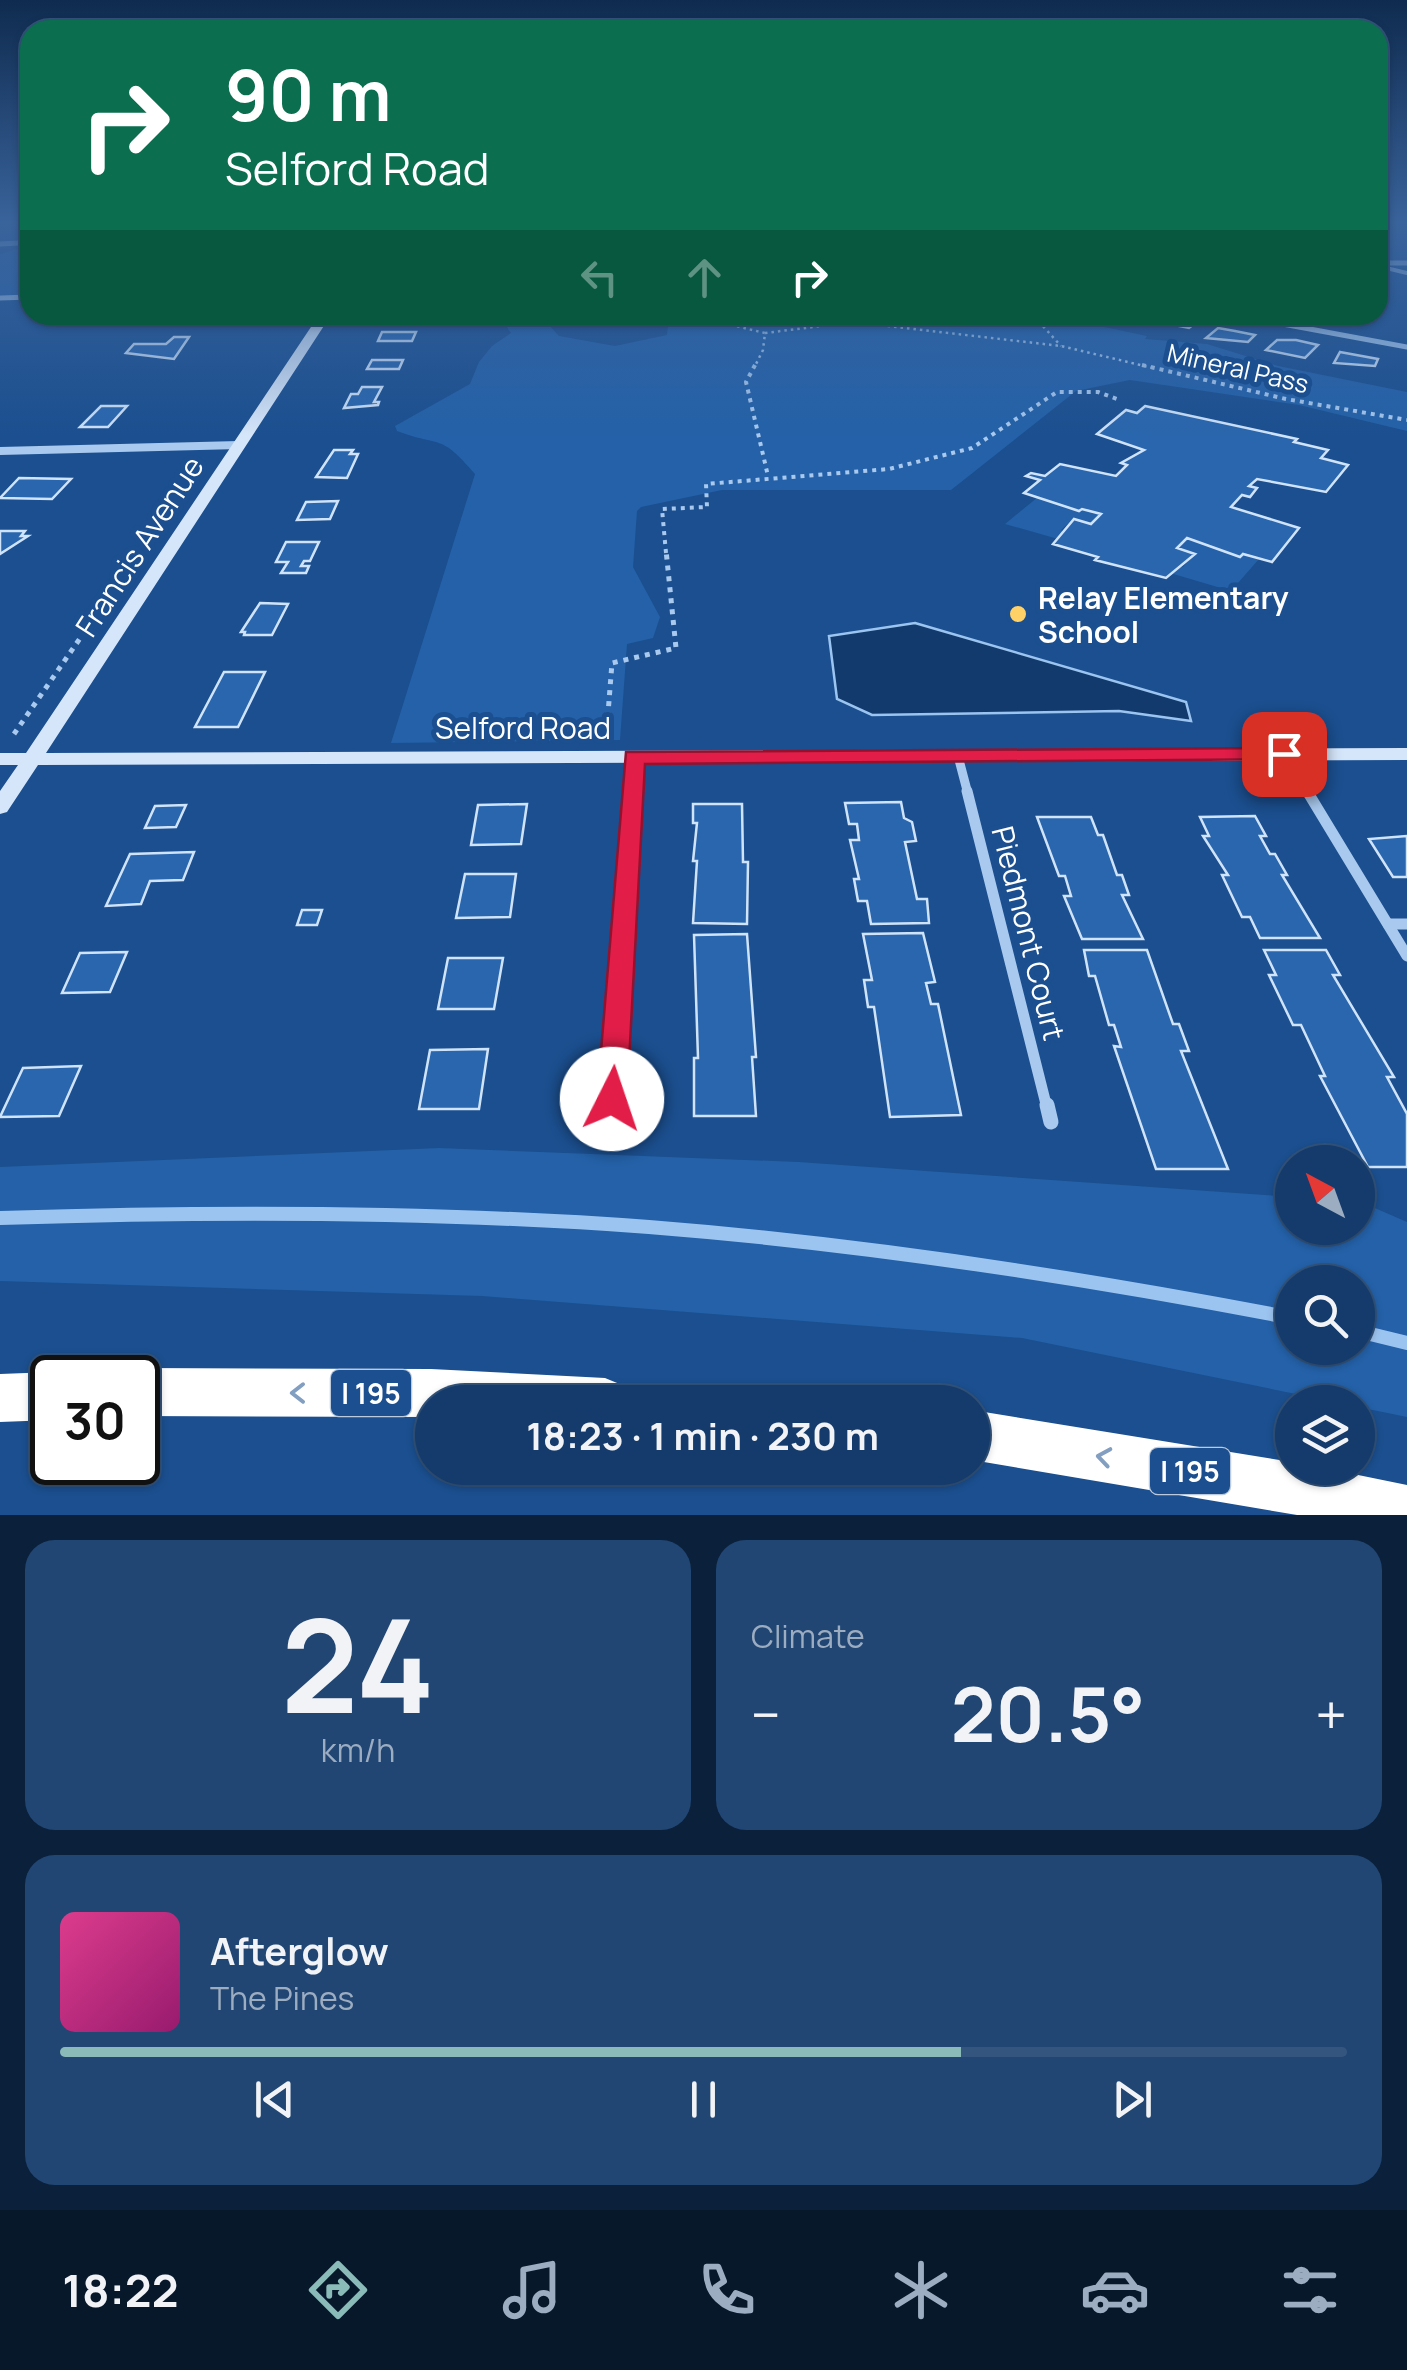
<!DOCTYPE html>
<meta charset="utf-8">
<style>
body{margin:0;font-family:Manrope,sans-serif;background:#214673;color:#f1f3f6;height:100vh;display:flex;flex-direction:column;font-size:38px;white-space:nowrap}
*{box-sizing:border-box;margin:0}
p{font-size:32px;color:#9dadc1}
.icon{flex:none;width:55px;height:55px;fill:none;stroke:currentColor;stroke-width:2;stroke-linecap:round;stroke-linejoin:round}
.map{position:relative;height:1515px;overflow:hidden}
.side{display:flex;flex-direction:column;gap:25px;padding:25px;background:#0b203b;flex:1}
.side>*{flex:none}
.top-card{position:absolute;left:20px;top:20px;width:1368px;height:305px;border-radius:30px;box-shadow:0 2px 8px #0004,0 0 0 2px #33557e;background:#0b6e4f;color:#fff;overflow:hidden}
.needle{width:65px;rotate:319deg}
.fabs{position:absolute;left:1275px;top:1145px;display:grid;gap:20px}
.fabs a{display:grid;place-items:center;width:100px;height:100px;border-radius:50%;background:#143b6b;box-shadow:0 2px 8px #0004,0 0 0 2px #33557e;font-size:50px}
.speed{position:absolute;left:30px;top:1355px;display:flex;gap:20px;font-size:50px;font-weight:700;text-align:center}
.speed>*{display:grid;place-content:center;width:130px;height:130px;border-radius:50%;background:#143b6b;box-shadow:0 2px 8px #0004,0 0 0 2px #33557e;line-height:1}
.speed .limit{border:5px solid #111;border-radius:15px;background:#fff;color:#111}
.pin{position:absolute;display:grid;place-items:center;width:85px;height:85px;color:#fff;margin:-42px;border-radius:20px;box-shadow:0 5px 15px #0006}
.me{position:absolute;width:110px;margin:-55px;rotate:4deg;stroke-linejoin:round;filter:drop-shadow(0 0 8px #0008)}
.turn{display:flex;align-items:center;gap:35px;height:210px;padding:0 40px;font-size:45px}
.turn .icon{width:130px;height:130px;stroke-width:2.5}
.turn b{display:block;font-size:70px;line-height:85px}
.lanes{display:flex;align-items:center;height:95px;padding:0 40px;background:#0003;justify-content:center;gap:50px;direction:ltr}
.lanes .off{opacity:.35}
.big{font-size:75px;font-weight:700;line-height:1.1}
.side .tile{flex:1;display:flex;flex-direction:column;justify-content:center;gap:15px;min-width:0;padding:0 35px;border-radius:30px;background:#214673}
.side .dial{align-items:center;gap:0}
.dial b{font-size:130px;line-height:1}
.song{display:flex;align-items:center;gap:30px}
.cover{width:120px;height:120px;border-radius:15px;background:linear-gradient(135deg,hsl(330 70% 55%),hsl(320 70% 35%))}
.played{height:10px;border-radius:5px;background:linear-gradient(90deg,#8bbbb9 70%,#33557e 70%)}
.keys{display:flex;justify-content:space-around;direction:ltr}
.heat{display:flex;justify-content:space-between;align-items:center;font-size:55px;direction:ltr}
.side .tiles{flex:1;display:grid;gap:25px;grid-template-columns:1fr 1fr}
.tile:last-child{grid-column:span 2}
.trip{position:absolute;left:415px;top:1385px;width:575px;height:100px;border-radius:50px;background:#143b6b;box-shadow:0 2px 8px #0004,0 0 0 2px #33557e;font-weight:700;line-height:100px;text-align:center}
.tabs{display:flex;height:160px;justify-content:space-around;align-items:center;background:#08182b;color:#9dadc1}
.tabs .icon{width:70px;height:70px}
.tabs .active{color:#8bbbb9}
.tabs b{font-size:45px;color:#f1f3f6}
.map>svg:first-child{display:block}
.green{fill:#2461a8;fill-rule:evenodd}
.water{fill:#123a6d;stroke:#9cc4f0;stroke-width:2.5}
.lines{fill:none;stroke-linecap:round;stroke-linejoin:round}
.stream{stroke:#9cc4f0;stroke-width:14}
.building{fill:#2a66ad;stroke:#cfe3fa;stroke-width:2.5}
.path-far2{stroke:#a9c9ee;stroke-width:2.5;stroke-dasharray:2.5 4;stroke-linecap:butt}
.path-far1{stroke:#a9c9ee;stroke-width:4;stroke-dasharray:4 5;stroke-linecap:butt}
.path{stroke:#a9c9ee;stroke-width:5;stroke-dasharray:5 6;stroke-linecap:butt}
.lane{stroke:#a9c9ee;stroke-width:4}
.street-far4{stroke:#a9c9ee;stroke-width:5}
.street-far3{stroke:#a9c9ee;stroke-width:8}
.street-far2{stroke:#a9c9ee;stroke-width:9}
.street-far1{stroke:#a9c9ee;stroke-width:11}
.street{stroke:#a9c9ee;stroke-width:15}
.secondary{fill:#d6e6fa;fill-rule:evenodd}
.highway{fill:#fff;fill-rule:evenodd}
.oneway{stroke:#829ec1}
.route{fill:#e11d48;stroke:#92132f;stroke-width:2.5}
.poi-dot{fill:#ffd166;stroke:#1b4f8f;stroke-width:4}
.labels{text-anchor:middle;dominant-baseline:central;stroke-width:10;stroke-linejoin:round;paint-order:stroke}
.far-street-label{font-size:25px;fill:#fff;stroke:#1b4f8f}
.shield{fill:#1b4f8f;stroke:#bbcadd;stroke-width:2.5}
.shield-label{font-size:28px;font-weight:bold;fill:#fff}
.street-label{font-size:30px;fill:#fff;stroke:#1b4f8f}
.poi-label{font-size:30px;font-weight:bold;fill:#fff;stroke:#1b4f8f;text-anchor:start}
</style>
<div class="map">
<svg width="1407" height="1515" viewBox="0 0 1407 1515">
<rect width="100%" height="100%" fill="#1b4f8f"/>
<g class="green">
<path d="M30,245v43l-10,7h-20v-41z"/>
<path d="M669,315h378l100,21 -2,3 62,5 71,22 129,26v39l-108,-26 -169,-25 -54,11 -125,99h-229l-81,17 -4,4 -4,56 27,50 -7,21 -26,6 -7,96 -229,3 84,-269c-36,-42 -33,-26 -78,-43l-2,-5 75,-42 9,-22 13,-16 19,-13 -9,-13 37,2 9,2 11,12 56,10 52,-11z"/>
<path d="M1038,497l40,14 4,-2 19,5 -11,10 -17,-5 -12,11 4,3 -7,6 -53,-15z"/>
<path d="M1187,538l53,19 3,-3 16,5 -28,32 -61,-18 7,-8 6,2 11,-13 -17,-6z"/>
<path d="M439,1148l360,14 493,35v31h66v-26h3l46,20v195l-49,-10v-5h-23l-313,-64 -540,-42 -482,-15v-114zM1358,1282v66h-66v-66z"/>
</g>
<path class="water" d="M915,623l271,79 5,19 -72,-10 -247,4 -35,-16 -8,-63z"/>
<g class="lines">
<g class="stream">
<path d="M0,1218c217,-7 433,-7 649,9 217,17 430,50 643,91"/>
<path d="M1358,1331l49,12"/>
</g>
</g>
<g class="building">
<path d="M1162,315l16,3 19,4 -8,6 -35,-7z"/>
<path d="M1327,315h41l-7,9 -37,-6z"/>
<path d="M1218,328l17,3 20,4 -7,7 -42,-4z"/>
<path d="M382,332h34l-4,9h-34z"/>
<path d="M174,337h15l-15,22 -48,-6 8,-9h32z"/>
<path d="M1277,340h19l22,5 -13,13 -39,-8z"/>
<path d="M1340,352l38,7 -3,7 -41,-3z"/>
<path d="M372,360h31l-4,9h-32z"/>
<path d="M362,387h20l-8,15h5l-1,3 -34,3 7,-14h7z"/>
<path d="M101,406h26l-19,21h-28z"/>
<path d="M1145,406l152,33 -3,3 34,8 -7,8 27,7 -22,27 -69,-13 -8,7 8,2 -7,9 -8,-2 -11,12 68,21 -27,34 -29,-8 -3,3 -53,-19 -10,10 18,6 -29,24 -71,-18 3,-3 -45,-13 21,-25 17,5 10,-10 -19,-5 -3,2 -55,-18 16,-13 -14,-4 5,-3 14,3 15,-12 56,12 11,-11 -6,-2 23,-13 -47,-16 29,-24 11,3z"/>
<path d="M334,450h19l-3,4h8l-11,24 -31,-1z"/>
<path d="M19,478l52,1 -19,20 -52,-1z"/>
<path d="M338,501l-8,18 -33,1 9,-18z"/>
<path d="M0,531h25l-4,5h7l-28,18z"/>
<path d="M286,542h33l-9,19h-6l-3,5h8l-3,7h-25l7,-11h-12z"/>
<path d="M260,603l28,1 -16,31h-28l1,-3h-4z"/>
<path d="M224,672h41l-27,55h-43z"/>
<path d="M901,802l3,16 8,4 4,19 -11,1 12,57h10l2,24 -58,1 -4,-23h-9l-4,-22h5l-9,-39h9l-2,-16h-8l-4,-21z"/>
<path d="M527,804l-6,40 -50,1 7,-40z"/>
<path d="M693,804h49l1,58h5l-1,62 -54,-1 4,-62h-4l4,-38h-4z"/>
<path d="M186,805l-10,22 -31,1 10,-22z"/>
<path d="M1255,816l11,20h-6l10,18h5l12,21h-5l38,63h-60l-10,-21h-8l-20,-42h6l-25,-39h6l-9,-19z"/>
<path d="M1037,817h54l7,18h5l14,40h5l7,20h-7l21,44h-61l-18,-43h7l-6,-20h-6z"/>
<path d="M1407,836v41h-14l-24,-38z"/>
<path d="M194,852l-11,28 -33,1 -9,23 -35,2 24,-52z"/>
<path d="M465,874h51l-6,43 -54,1z"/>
<path d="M302,910h20l-5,15h-20z"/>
<path d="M923,933l12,49 -9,1 5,21h7l23,111 -71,2 -16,-110h-6l-4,-27h8l-9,-46z"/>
<path d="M747,934l9,123h-4l4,59h-62v-58h4l-4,-123z"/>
<path d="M1084,950h63l26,74h6l10,27h-8l47,118h-72l-42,-123 7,1 -7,-22h-5l-14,-49h-6z"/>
<path d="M1264,950h62l14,25h-7l61,102h-7l20,37v53h-39l-48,-91h5l-24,-51h-8l-24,-50h7z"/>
<path d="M127,952l-17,40 -48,1 18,-40z"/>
<path d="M448,958h55l-9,51h-56z"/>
<path d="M488,1049l-9,60h-60l11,-59z"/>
<path d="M81,1066l-22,50 -59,1 23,-49z"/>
</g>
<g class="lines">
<g class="path-far2">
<path d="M707,315l12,7 46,11 -2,17 -9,18"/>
<path d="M1045,315l-4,9 20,22"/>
<path d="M765,333l89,-11 207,24 92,22"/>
</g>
<g class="path-far1">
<path d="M755,365l-9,17 22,94"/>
<path d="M1142,365l144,34 121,21"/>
<path d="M666,553l-4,-44 45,-2 -1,-23 183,-15 83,-21 85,-56h41l19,7"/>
</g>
<g class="path">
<path d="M14,734l69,-100"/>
<path d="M606,739l6,-76 64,-15 -10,-98"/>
</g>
<path class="lane" d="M1378,266l29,7"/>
<g class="street-far4">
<path d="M0,244l18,-1"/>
<path d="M1378,263h29"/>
<path d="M0,298l30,-1"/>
<path d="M1234,315l173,32"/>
</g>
<path class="street-far3" d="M0,451l239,-6"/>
<g class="street-far2">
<path d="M1284,754l24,40"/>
<path d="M958,756l10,38"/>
<path d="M632,794l2,-37"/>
</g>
<g class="street-far1">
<path d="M967,791l80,317"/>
<path d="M1307,791l100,165"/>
<path d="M1388,924h19"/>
<path d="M612,1099l20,-308"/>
</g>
<path class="street" d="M1047,1105l4,17"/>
<path class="secondary" d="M319,315h12l-285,438 1361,-5v12l-1369,5 -31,47 -7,2v-23l18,-26h-18v-12h26z"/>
<g class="highway">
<path d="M138,1368l293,1 174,9 17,7 8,17h-198v15l-294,-1v-38h-18z"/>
<path d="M52,1372l14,6h-14v42l-52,2v-48z"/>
<path d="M972,1410l320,52v6h32l83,17v30h-110l-325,-55z"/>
</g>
</g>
<defs><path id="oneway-chevron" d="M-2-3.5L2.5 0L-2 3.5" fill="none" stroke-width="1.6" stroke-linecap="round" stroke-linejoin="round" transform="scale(2.5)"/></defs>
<g class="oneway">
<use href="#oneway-chevron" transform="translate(298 1393) rotate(-180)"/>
<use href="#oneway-chevron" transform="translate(1104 1457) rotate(-171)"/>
</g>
<linearGradient id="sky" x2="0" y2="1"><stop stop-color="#0f2b4f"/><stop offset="0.51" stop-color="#39639b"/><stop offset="1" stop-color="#39639b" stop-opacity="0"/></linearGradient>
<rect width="1407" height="436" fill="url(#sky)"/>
<path class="route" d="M1284,748l8,2 3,4 -3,5 -647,5 -18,335 -4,9 -11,4 -11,-4 -4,-9 29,-347z"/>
<circle class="poi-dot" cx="1018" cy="614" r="10"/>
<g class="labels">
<g class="far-street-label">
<text transform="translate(1238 368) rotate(13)">Mineral Pass</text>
</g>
<g class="shield">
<rect x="331" y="1370" width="80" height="46" rx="8"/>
<rect x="1150" y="1448" width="80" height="46" rx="8"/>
</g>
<g class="shield-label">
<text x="371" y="1393">I 195</text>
<text x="1190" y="1471">I 195</text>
</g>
<g class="street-label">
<text transform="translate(139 546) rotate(-57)">Francis Avenue</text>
<text x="523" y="727">Selford Road</text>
<text transform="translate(1029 933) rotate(76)">Piedmont Court</text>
</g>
<g class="poi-label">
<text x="1038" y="597">Relay Elementary<tspan x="1038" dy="34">School</tspan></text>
</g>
</g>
</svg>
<div class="fabs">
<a><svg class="needle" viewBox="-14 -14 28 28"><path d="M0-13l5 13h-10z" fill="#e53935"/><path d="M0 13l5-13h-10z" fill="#9dadc1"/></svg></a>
<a><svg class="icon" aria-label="search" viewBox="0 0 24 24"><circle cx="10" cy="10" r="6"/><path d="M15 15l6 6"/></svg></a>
<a><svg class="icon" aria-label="layers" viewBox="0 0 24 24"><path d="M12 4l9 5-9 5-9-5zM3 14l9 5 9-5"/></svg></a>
</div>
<div class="speed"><div class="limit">30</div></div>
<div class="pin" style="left:1284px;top:754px;background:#d93025"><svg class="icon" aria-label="arrive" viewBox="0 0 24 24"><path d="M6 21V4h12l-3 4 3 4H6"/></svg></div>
<svg class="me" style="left:612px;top:1099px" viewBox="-20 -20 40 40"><circle r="19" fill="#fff"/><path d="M0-13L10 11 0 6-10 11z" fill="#e11d48"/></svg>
<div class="trip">18:23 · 1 min · 230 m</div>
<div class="top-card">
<div class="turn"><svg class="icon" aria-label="right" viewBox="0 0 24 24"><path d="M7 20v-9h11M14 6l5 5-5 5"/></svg><div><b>90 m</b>Selford Road</div></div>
<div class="lanes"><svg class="icon off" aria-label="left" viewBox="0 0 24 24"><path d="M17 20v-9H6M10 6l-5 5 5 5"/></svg><svg class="icon off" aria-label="ahead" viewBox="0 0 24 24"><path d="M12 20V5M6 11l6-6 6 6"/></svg><svg class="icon" aria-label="right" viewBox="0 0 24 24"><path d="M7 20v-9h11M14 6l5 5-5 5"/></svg></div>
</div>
</div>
<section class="side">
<div class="tiles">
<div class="tile dial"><b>24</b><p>km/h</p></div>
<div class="tile"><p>Climate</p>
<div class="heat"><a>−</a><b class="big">20.5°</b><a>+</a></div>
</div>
<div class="tile">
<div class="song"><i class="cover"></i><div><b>Afterglow</b><p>The Pines</p></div></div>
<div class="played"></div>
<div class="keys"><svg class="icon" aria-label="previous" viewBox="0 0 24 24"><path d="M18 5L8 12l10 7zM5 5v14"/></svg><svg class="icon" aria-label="pause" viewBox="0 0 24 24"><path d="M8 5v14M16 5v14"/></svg><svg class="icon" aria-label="next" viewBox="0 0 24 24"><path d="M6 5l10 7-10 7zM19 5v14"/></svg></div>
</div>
</div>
</section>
<nav class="tabs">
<b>18:22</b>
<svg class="icon active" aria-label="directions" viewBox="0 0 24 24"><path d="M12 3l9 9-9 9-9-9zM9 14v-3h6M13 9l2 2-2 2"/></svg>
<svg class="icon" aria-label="music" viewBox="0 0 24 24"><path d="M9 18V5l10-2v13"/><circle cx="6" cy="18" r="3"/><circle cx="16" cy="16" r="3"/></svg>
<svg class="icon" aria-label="phone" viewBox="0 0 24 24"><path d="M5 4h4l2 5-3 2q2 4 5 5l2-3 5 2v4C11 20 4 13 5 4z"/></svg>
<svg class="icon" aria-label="climate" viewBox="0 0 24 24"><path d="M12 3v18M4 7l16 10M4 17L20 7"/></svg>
<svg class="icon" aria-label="car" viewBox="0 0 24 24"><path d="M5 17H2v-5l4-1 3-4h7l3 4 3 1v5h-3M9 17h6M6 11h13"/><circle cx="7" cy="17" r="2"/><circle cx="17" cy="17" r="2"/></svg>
<svg class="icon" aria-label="filters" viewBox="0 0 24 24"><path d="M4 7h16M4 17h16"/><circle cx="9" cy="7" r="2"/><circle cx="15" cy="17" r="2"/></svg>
</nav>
